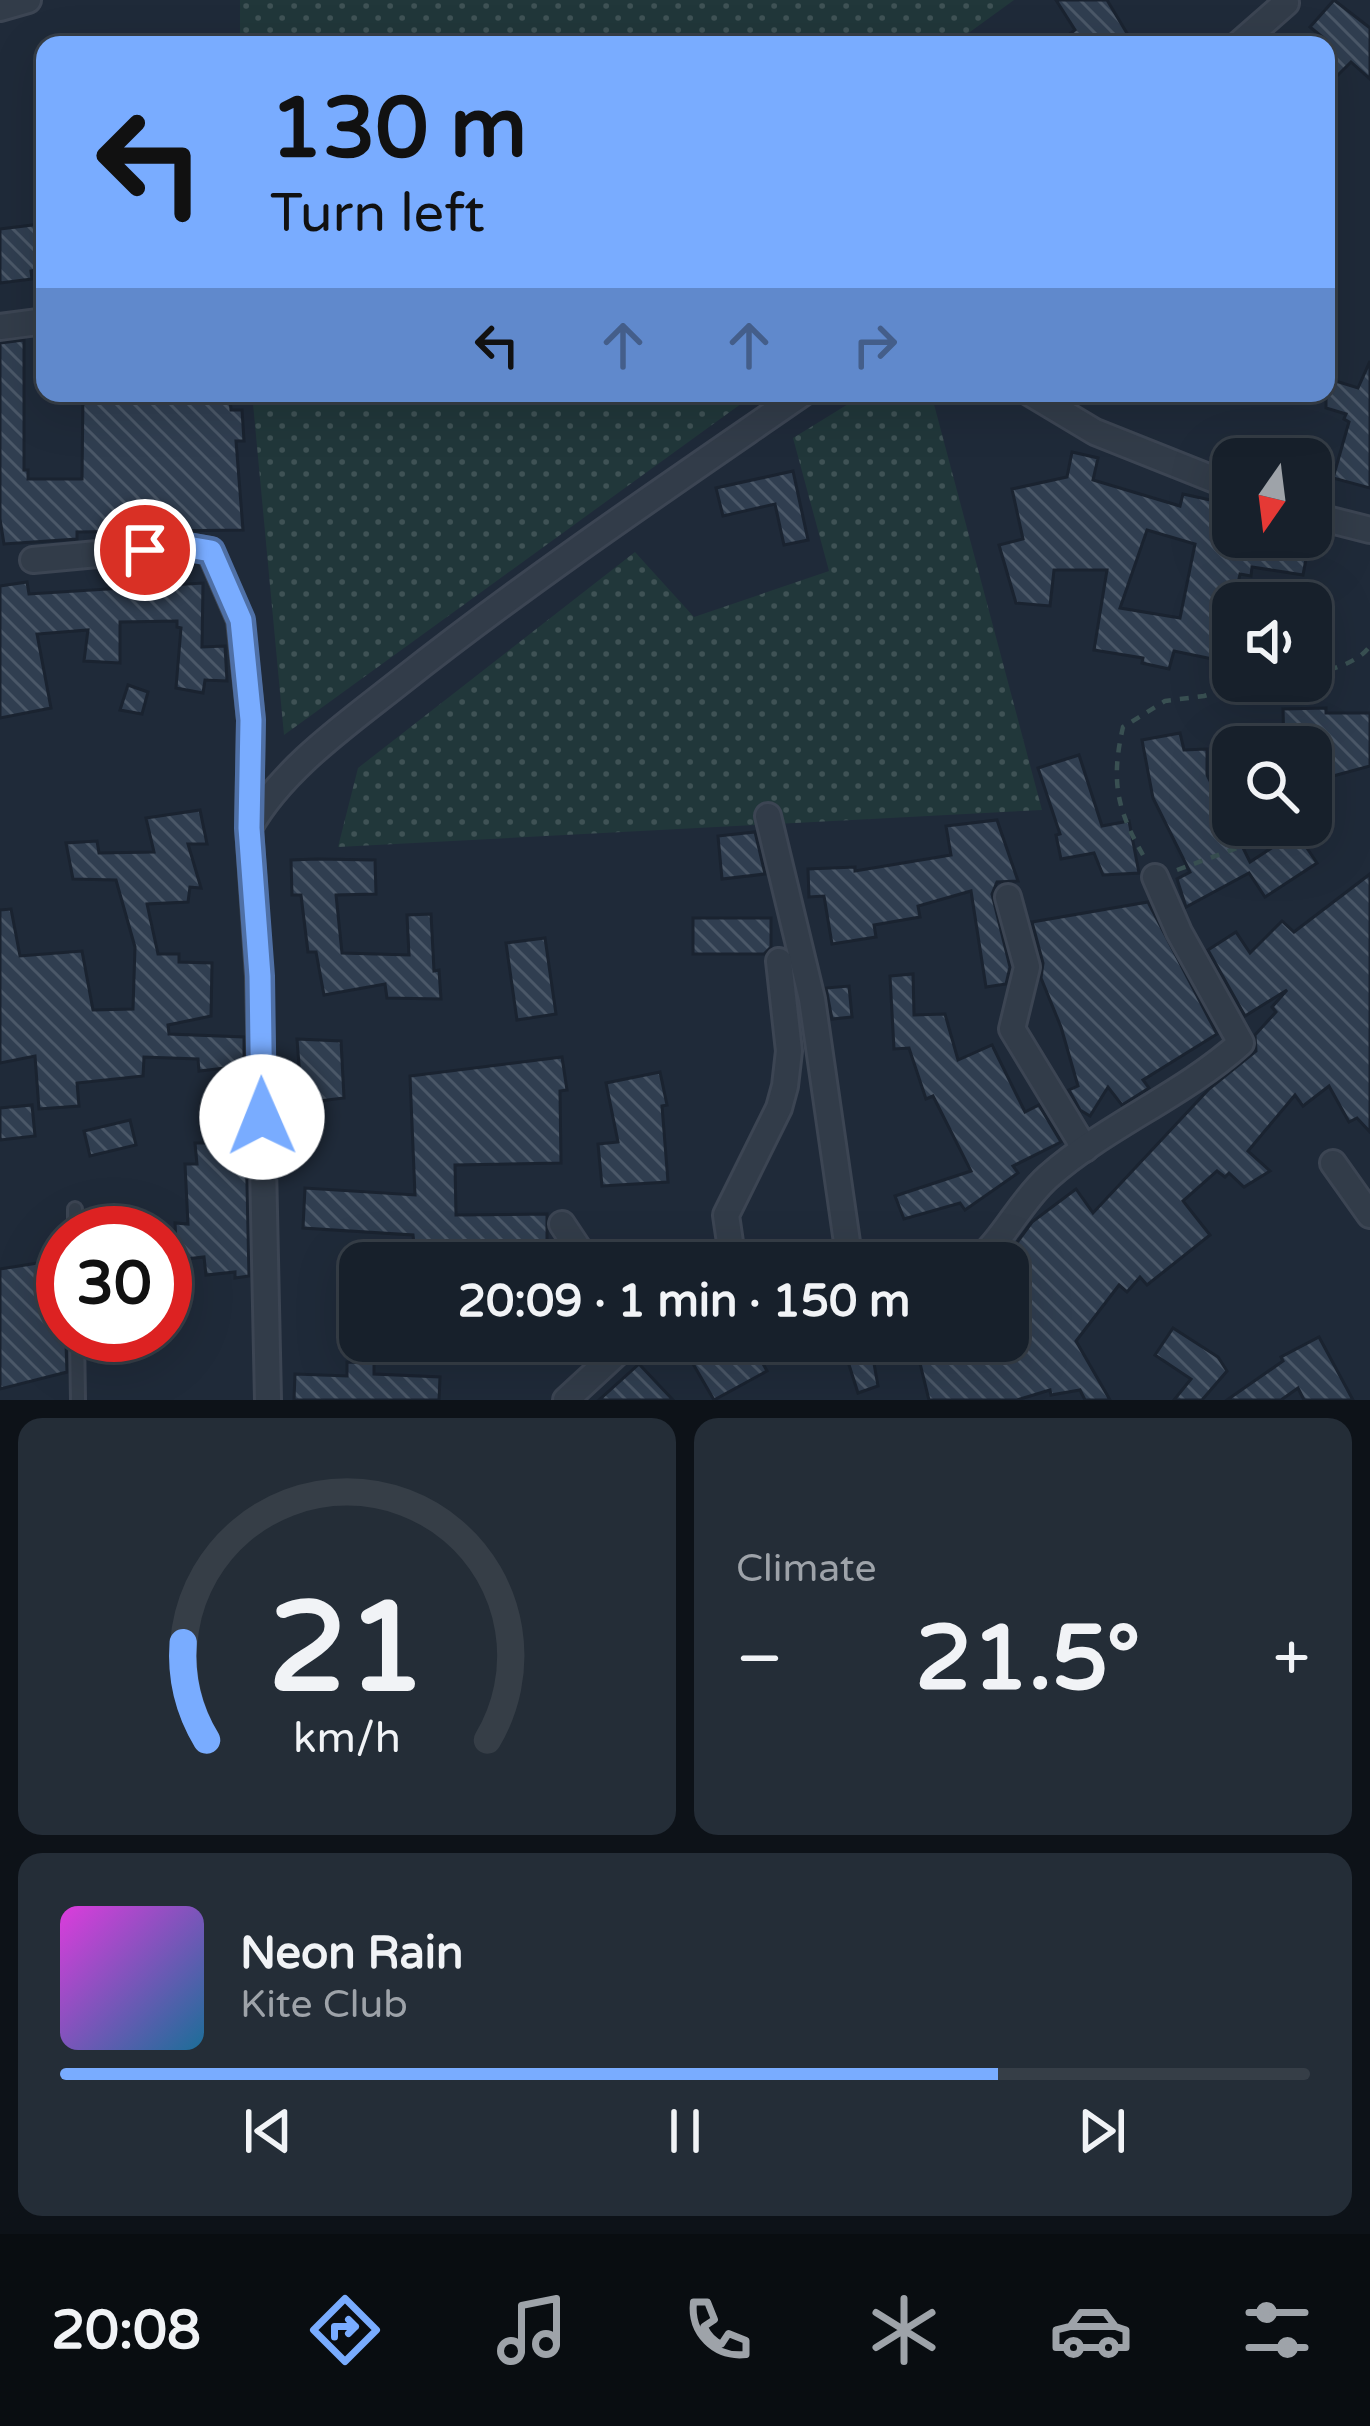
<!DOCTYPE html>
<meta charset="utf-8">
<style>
body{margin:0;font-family:"Varela Round",sans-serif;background:#242d37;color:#f1f3f6;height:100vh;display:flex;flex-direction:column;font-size:45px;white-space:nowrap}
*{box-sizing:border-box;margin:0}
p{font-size:39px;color:#9ea3a9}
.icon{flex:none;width:66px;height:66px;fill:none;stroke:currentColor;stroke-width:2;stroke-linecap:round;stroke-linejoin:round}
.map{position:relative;height:1400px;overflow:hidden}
.side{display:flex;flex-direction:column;gap:18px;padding:18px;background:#0d1218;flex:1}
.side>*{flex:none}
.hud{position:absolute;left:36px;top:36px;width:1299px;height:366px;border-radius:24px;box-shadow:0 12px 48px #0002,0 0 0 3px #363e47;background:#79acff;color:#111;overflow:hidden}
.needle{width:78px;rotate:194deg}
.buttons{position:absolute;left:1212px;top:438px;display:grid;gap:24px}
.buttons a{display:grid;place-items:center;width:120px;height:120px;border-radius:24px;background:#17202b;box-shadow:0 12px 48px #0002,0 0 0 3px #363e47;font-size:60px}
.speed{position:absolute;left:36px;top:1206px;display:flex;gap:24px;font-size:60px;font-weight:700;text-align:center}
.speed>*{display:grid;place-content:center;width:156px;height:156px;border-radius:50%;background:#17202b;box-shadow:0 12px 48px #0002,0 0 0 3px #363e47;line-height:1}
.speed .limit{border:18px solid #d22;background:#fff;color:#111}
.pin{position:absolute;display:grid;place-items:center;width:102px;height:102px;color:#fff;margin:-51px;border:6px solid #fff;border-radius:50%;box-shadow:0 3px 12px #0007}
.me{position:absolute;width:132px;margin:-66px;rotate:359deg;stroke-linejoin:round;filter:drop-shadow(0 0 9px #0008)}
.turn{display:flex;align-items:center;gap:42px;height:252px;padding:0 36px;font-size:54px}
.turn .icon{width:156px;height:156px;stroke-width:2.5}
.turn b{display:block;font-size:84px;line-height:102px}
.lanes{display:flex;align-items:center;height:114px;padding:0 36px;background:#0003;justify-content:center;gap:60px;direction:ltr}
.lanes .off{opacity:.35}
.big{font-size:90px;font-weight:700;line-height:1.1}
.side .tile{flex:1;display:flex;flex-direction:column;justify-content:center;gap:18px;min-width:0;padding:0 42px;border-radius:24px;background:#242d37}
.side .dial{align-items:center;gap:0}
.dial svg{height:312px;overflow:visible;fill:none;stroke:#363e47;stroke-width:7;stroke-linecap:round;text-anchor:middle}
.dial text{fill:#f1f3f6;stroke:none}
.song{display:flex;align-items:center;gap:36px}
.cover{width:144px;height:144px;border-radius:18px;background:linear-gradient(135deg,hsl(300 70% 55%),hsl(200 70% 35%))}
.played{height:12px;border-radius:6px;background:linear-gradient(90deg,#79acff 75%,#363e47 75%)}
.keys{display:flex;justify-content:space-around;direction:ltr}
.heat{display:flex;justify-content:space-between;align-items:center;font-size:66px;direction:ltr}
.side .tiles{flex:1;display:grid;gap:18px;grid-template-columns:1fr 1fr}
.tile:last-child{grid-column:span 2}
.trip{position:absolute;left:339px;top:1242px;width:690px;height:120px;border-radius:24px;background:#17202b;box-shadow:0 12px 48px #0002,0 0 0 3px #363e47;font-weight:700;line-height:120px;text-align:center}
.tab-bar{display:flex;height:192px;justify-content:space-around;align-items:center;background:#090d11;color:#9ea3a9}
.tab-bar .icon{width:84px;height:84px}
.tab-bar .current{color:#79acff}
.tab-bar b{font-size:54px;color:#f1f3f6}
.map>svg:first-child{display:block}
.grass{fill:url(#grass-dots)}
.building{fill:url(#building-back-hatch);stroke:#1a2330;stroke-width:3;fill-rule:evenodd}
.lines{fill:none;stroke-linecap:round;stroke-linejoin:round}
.service-casing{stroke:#3c4553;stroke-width:18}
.minor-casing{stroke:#3c4553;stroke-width:30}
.path{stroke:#395052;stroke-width:4.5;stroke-dasharray:9 9;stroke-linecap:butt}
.service{stroke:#323c49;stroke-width:12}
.minor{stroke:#323c49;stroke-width:24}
.route-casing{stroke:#4f70a6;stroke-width:30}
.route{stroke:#79acff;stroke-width:21}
</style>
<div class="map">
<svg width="1370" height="1400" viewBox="0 0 1370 1400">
<defs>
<pattern id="grass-dots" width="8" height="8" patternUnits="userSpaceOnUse" patternTransform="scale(3)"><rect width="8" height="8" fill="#21373a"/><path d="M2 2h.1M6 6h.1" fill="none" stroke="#3f5255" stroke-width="1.8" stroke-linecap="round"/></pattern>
<pattern id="building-back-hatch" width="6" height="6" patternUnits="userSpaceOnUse" patternTransform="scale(3)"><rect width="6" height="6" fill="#303e50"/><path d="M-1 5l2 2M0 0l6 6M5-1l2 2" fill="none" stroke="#4b5868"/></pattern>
</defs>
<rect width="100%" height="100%" fill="#1f2a39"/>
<g class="grass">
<path d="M240,0h774l-62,45h-712z"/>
<path d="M252,393h504l-472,342z"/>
<path d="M866,393h65l111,417 -704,37 20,-79 277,-216 59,65 135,-46 -36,-133z"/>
</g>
<g class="building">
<path d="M1056,0h51l27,45h-79l20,-15z"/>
<path d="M1334,0l36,28v51l-19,-17 -14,14 -11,-11v-25l-16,-13z"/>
<path d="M41,224l4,45 -14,2 1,8 -32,4v-54z"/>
<path d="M24,340v130h4v9h54l1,-86h115v6l32,-1 1,12h11l2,31h-8l7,89 -166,2v7l-73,5 -4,-25v-176z"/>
<path d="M1370,361v127l-37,-10 16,-56 -5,-3 2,-5 -20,-6v-30l32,10z"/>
<path d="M1072,452l26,6 -5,22 87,26 3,-12 50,11v32h39l37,6 -6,32 -51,-8 -1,9 -11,-2 -18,87 -48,-10 -5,18 -27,-6 1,-5 -49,-8 13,-80h-53l-4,36 -34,-3 -17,-58 24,-6 -11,-50 55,-12zM1147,530l48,14 -15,74 -60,-10z"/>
<path d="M793,471l15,69 -24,5 -9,-41 -52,12 -7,-28z"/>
<path d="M27,582l2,12 174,-11 -1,64 23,-1 2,35 -22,-1 -2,13 -27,-5 5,-60 -4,-1v-6l-57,1v41l-36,-2 4,-31 -51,4 14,74 -51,10v-132z"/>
<path d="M128,685l20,7 -6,22 -22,-4z"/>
<path d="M1326,708v5h44v53l-59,16v-35h-27l-1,-38z"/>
<path d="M1180,733l4,17 23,-1v26l43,87 46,-30 21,31 -52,34 -16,-24 -63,34 -9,-28 13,-7 -37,-74 -11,-58z"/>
<path d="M1079,755l23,71 27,-5 10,52 -36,2 -9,-22 -33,6 -5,-24 4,-1 -22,-66z"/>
<path d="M200,810l7,34h-19l13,44 -11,-1 -2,15 -41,2 11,50h21v8l33,1 -1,53 -43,9 1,9 75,3v29l-45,5 -1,-12 -54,-2 -1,19 -66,7 2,23 -40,3 -4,-53 -35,7v-153l11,-1 9,47 62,-5 11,59 40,-1 2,-62 -19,-67 -43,-1 -7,-36 31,-2 2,12 55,-1 -8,-34z"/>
<path d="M997,820l21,61 -21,1 -5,12 18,73 -4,17 -20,3 -15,-96 -53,15 2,11 -46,8 2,12 -44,7 -8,-48 -15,1 -1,-28 47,-2v4l96,-16 -5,-29z"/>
<path d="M755,832l10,42 -43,5 -4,-43z"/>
<path d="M317,859l58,1 1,34 -40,1 6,58 67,2 -2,-40 24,-1 3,57 5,-1 2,29 -54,-1 -2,-14 -61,11 -8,-43h-8l-7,-57h-9l-1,-35z"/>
<path d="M1370,874v258l-13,-14 -8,4 -20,-36 -26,20 -8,-11 -47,56 22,20 -26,16 -15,-14 -4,4 -8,-6 -34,30 27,34 -63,50 -7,-8 -13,15 -8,-7 -43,56 34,59h-25l-5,-10 -29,5 -1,-5 -33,10h-88l-12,-49 38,-7 1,16 52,1v-106l24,-33 44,-33 17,24 116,-124 47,-38 -1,-16 21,-23 -4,-5 15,-17 -42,26 -37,-66 28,-18 14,21 32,-32 12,11z"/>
<path d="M1148,902l69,132 -74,46 6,8 -27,17 -14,-18 -18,29 -10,-6 -11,-20 9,-4 -17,-59 -20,-49 2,-15 -11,-41z"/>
<path d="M693,918h78v29l-7,7h-71z"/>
<path d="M545,938l11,76 -39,6 -11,-77z"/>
<path d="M913,974l1,41 31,-1 13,46 34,-15 33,67 14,-7 22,37 -48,24 5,7 -53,37 -5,-7 -56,16 -9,-23 76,-25 -38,-75 -7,3 -17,-51 -15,1 -4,-73z"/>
<path d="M849,986l3,31 -20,2 -6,-31z"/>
<path d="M297,1039l44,2 3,57 -42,5z"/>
<path d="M562,1057l5,33 -7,1 1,72 -106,2 1,50 91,-1v41l-89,1 1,7h-43l-3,-28 -110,-7 2,-40 110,7 -5,-119z"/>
<path d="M660,1072l7,33 -5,1 6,76 -66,4 -4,-42 20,-2 -12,-59z"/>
<path d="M245,1093l4,183 -14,2v-6l-29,3 -2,-18 -27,3 -2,-37 13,1 -3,-60h12l-2,-21h9l-3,-40z"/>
<path d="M32,1105l3,31 -35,4v-32z"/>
<path d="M130,1120l6,25 -46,11 -6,-25z"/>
<path d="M63,1259l4,113 -67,17v-120z"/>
<path d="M1173,1328l45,29 9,14 -25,29h-28l17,-21 -36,-24z"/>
<path d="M1319,1337l34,63h-49l-6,-12 -17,12h-54l56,-39 -2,-4z"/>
<path d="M729,1341h82l-49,21 5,9 -53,29 -22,-38z"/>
<path d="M870,1341l8,45 -20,7 -15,-47z"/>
<path d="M347,1362l27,1v11l66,3 -1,23h-145l1,-26 52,2z"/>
<path d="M639,1364l34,36h-74z"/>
</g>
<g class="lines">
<g class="service-casing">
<g id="service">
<path d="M75,1209v24"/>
<path d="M77,1335l1,65"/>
</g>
</g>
<g class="minor-casing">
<g id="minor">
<path d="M0,8l28,-8"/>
<path d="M1238,45l48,-42"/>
<path d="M0,327l45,-6"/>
<path d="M1030,393l65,39 138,55"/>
<path d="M1311,515l59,15"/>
<path d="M33,560l150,-14 27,5 30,69 11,100 -2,106"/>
<path d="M768,816l44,183 38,264"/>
<path d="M1008,897l19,70 -15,62 73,120"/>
<path d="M1333,1163l37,52"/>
<path d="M562,1224l26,39"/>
<path d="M733,1263l-7,-48 53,-107 6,-22 4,-35 -10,-90"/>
<path d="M975,1263c29,-24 45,-61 73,-86 59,-52 134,-81 193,-134l-62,-111 -24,-55"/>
<path d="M268,1400l-9,-424 -10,-148c33,-59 98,-104 151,-146 129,-102 267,-195 403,-289"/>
<path d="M566,1400l51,-47 19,-12"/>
</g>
</g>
<g class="path">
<path d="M1311,673c20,-2 48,-11 59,-27"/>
<path d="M1311,817l14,-22 -1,-47"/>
<path d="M1143,855c-27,-47 -32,-75 -20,-128l42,-26 39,-5 50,-15"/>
<path d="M1177,870l123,-45"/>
</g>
<use href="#service" class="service"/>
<use href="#minor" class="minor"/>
</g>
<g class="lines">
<g class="route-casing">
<path id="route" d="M145,550l37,-4 29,5 30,69 10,100 -2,108 11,148 2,141"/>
</g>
<use href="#route" class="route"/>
</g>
</svg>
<div class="buttons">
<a><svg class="needle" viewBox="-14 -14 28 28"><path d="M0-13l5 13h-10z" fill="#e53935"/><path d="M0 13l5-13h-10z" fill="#9ea3a9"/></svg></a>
<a><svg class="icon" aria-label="sound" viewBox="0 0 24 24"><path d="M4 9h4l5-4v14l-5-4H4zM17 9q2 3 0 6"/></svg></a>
<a><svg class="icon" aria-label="search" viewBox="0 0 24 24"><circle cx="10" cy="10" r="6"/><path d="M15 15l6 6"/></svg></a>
</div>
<div class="speed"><div class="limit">30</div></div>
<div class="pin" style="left:145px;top:550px;background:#d93025"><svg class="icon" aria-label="arrive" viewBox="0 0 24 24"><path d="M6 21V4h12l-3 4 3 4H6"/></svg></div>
<svg class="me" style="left:262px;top:1117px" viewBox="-20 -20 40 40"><circle r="19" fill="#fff"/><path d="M0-13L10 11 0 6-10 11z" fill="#79acff"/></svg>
<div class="trip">20:09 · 1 min · 150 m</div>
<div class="hud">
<div class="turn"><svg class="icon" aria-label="left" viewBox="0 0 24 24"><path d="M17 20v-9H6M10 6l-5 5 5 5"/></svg><div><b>130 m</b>Turn left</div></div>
<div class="lanes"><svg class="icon" aria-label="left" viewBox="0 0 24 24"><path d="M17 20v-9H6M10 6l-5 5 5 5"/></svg><svg class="icon off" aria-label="ahead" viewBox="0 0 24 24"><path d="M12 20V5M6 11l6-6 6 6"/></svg><svg class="icon off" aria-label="ahead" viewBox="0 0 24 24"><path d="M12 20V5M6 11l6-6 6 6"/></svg><svg class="icon off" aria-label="right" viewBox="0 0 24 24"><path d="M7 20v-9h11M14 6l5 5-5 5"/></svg></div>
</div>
</div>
<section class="side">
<div class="tiles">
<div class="tile dial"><svg viewBox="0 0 100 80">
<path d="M14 69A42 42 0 1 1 86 69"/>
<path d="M14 69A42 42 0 0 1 8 44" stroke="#79acff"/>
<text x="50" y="56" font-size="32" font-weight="700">21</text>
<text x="50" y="72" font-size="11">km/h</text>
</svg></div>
<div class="tile"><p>Climate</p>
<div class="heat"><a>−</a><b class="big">21.5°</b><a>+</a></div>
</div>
<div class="tile">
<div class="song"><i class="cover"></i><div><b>Neon Rain</b><p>Kite Club</p></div></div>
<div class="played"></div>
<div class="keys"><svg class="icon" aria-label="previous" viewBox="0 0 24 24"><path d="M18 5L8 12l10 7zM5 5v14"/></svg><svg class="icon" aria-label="pause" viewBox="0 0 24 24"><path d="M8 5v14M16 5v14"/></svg><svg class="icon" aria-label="next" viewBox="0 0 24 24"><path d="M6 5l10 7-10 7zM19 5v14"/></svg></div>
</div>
</div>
</section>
<nav class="tab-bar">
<b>20:08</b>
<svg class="icon current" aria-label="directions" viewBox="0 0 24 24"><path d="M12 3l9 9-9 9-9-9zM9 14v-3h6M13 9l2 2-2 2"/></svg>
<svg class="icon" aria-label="music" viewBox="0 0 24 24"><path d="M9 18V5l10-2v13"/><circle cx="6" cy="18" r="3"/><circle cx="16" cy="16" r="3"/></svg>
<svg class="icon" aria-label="phone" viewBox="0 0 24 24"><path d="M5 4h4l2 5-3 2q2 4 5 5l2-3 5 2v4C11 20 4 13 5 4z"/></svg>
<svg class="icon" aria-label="climate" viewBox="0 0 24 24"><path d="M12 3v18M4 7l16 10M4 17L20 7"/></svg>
<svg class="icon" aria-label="car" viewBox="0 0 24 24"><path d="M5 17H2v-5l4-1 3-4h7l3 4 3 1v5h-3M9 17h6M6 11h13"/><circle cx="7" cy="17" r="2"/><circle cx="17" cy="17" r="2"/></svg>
<svg class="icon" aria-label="filters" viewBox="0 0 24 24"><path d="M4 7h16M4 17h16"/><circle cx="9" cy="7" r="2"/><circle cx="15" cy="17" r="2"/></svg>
</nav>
